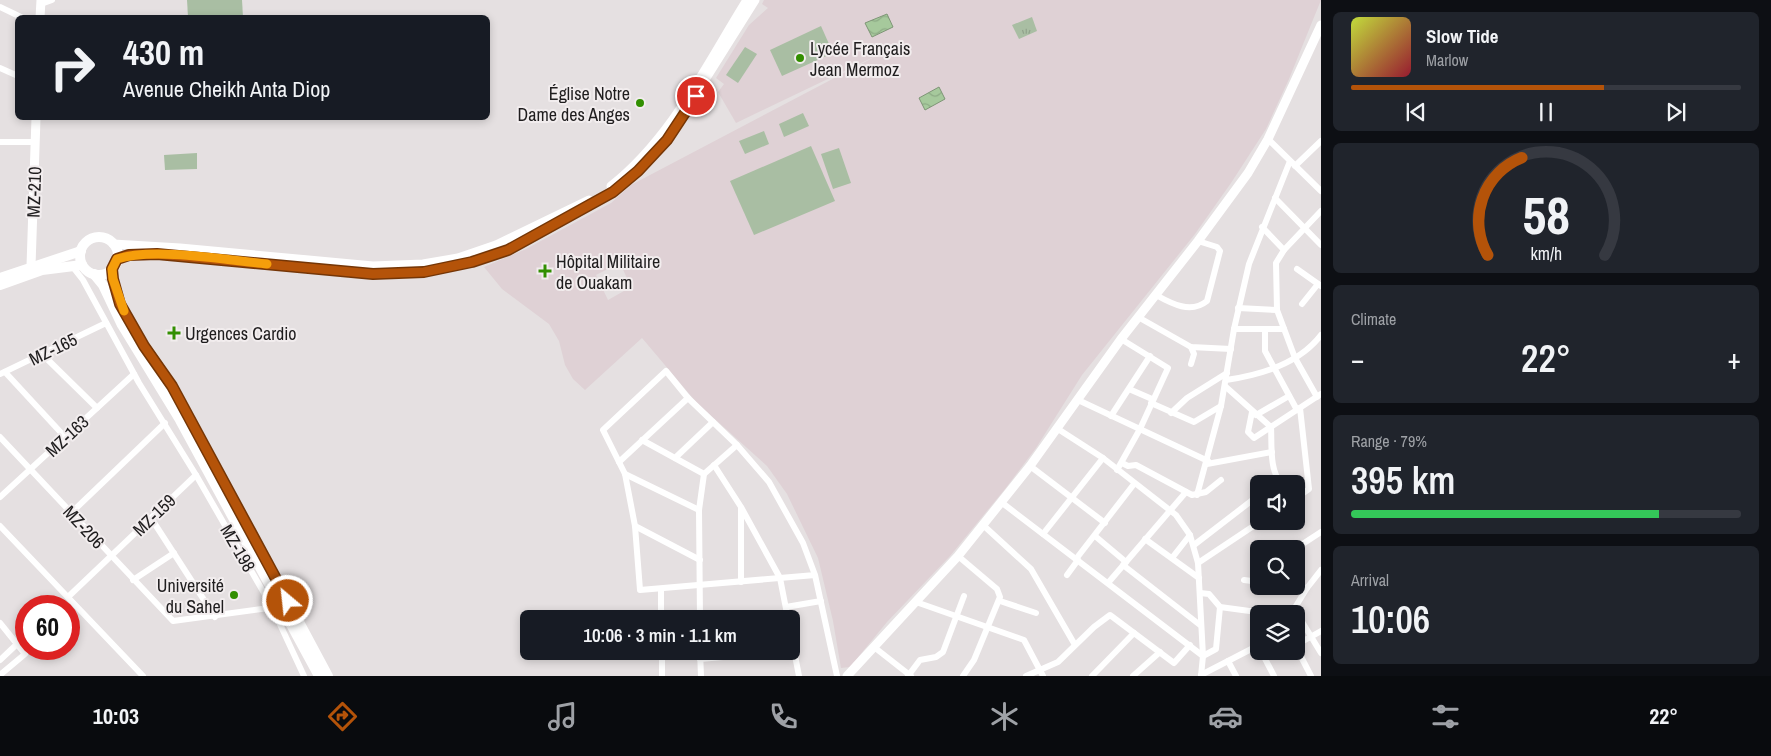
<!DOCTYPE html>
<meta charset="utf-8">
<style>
body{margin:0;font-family:"Archivo Narrow",sans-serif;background:#20242c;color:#f1f3f6;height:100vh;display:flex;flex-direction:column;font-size:19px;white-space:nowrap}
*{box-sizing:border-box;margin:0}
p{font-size:16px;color:#9ea1a6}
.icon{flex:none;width:28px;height:28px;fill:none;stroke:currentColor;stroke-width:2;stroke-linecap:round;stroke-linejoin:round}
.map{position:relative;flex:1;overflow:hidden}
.side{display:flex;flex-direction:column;gap:12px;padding:12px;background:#0d0f14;width:450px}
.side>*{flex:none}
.guide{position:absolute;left:15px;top:15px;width:475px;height:105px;border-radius:8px;box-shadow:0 2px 8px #0003;background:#171b24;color:#f1f3f6;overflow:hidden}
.tools{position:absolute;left:1250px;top:475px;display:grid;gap:10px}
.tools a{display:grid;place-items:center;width:55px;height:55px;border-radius:8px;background:#171b24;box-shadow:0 2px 8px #0003;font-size:25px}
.speed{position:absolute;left:15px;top:595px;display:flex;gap:10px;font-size:25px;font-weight:700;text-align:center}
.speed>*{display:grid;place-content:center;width:65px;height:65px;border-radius:50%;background:#171b24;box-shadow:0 2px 8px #0003;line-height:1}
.speed .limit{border:8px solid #d22;background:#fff;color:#111}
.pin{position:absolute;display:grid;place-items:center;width:42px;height:42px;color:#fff;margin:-21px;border:2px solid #fff;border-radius:50%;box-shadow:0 1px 5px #0007}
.me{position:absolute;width:55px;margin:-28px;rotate:332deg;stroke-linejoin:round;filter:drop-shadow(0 0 4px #0008)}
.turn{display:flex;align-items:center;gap:18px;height:105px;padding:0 25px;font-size:22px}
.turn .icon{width:65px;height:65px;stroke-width:2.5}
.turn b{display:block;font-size:35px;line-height:42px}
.big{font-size:38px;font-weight:600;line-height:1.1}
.side .card{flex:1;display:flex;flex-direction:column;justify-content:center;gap:8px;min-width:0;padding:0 18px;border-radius:8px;background:#20242c}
.side .dial{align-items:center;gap:0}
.dial svg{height:130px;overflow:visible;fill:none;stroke:#363941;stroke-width:7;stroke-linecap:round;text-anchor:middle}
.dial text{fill:#f1f3f6;stroke:none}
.song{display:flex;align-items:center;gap:15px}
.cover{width:60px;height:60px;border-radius:8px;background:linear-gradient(135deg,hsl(70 70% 55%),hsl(350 70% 35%))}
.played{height:5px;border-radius:2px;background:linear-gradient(90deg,#b45309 65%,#363941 65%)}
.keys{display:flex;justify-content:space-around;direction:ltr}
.heat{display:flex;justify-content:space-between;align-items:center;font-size:28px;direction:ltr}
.charge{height:8px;border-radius:4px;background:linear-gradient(90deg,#34c759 79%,#363941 0)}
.trip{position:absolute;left:520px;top:610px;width:280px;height:50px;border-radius:8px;background:#171b24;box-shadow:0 2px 8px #0003;font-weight:600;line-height:50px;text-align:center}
.tab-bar{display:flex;height:80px;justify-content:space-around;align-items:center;background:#090b0e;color:#9ea1a6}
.tab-bar .icon{width:35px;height:35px}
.tab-bar .selected{color:#b45309}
.tab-bar b{font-size:22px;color:#f1f3f6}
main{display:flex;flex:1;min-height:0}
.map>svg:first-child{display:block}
.built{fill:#dfd1d5;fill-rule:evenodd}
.green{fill:#a9bea3}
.park{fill:url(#park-tufts)}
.water{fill:url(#water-waves);stroke:#7e9576}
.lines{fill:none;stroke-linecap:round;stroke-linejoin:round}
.street{stroke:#fff;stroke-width:6}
.secondary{stroke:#fff;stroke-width:9}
.primary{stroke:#fff;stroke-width:10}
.route-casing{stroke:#753606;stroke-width:12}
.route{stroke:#b45309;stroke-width:9}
.slow{stroke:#f59e0b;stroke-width:9}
.poi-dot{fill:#328f01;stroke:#f2edee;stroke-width:2}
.labels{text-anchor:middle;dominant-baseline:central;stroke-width:4;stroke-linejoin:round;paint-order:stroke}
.poi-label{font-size:18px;fill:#1f1d1e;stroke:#f2edee;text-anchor:start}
.street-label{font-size:18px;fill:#1f1d1e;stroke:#f2edee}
</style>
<main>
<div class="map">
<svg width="1321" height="676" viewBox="0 0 1321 676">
<defs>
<pattern id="park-tufts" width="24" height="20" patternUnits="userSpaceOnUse" patternTransform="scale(1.25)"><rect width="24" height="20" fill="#a9bea3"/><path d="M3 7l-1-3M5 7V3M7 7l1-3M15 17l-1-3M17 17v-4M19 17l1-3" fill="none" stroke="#91a38c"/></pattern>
<pattern id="water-waves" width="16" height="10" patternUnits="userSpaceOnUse" patternTransform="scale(1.25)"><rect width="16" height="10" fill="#a6c99c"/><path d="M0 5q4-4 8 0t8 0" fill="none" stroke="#8eac86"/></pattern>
</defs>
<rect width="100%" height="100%" fill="#e5e0e1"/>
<path class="built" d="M764,0h557l-32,79 -23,50 -35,54 -36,51 -113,141 -46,73 -31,41 -55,67 -63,66 -37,45 -9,1 -8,-47 -15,-63 -31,-64 -20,-28 -70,-63 -55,-65 -57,52 -12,-11 -8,-14 -6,-24 -10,-17 -47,-35 -18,-22 42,-18 85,-46 20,-18 251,-132 -146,70 -18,-31 6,-8 -8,-6 33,-53 19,-17 -6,-4zM620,263l11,24 -23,13 -12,-25z"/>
<g class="green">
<path d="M187,0h55l1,17h-55z"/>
<path d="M821,26l12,27 -51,23 -12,-26z"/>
<path d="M745,47l12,7 -19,29 -12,-8z"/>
<path d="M803,113l6,13 -25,11 -5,-13z"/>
<path d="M764,131l5,13 -24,10 -6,-13z"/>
<path d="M811,146l24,55 -81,34 -24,-54z"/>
<path d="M839,148l12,35 -18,6 -12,-35z"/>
<path d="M197,153v16l-32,1 -1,-15z"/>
</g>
<path class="park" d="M1032,17l5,14 -18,8 -7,-14z"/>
<g class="water">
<path d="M887,14l6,13 -21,10 -7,-14z"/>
<path d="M939,87l6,12 -20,11 -6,-12z"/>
</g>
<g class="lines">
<g class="street">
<path d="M41,4l11,-4"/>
<path d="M0,7l23,11"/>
<path d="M0,68l18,8"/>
<path d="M1268,139l53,52"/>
<path d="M0,142h36"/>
<path d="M1295,166l26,-25"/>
<path d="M1275,198l46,47"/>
<path d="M1262,227l22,23"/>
<path d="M72,266l11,14 56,103 57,92 76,132 32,69"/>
<path d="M1297,269l24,17"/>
<path d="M1156,295c16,9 35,19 51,6l13,-50 -3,-4 -19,-6"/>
<path d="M1302,304l16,-20"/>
<path d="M1238,308l39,2"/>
<path d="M1138,317l53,30 40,2"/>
<path d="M1234,329h50"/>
<path d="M1265,329v22l32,59"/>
<path d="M1191,347l3,7 -3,10"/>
<path d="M42,354l55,54"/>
<path d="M5,372l60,65"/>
<path d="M0,374l106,-51"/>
<path d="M1226,380c35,-5 73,-16 95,-45"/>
<path d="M1226,387l45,40c1,17 -2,45 11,57"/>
<path d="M1129,389l23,10"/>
<path d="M1317,397l-22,-39 -18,-48 -1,-47 8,-13 37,-39"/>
<path d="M1078,400l130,61"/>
<path d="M1151,403l43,19 27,-16"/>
<path d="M1252,412l-4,20 6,6 67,-44"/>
<path d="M1171,413l16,-15 40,-25"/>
<path d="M1256,415l33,-19"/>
<path d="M1111,416l39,-60"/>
<path d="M1058,429l45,29 73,57 14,20 8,28 5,93 -2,20"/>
<path d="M0,437l173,184 103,-14"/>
<path d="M642,440l62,34"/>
<path d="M675,458l38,-36"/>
<path d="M619,462l69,-64"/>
<path d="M1122,463l6,3 8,-1 56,30 14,-3 15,-12"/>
<path d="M1207,464l65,-12"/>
<path d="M714,465l27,42 39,71 8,41"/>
<path d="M1030,466l75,57"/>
<path d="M1117,470l23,-41 28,-61 -47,-29"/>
<path d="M625,474l74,36"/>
<path d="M1197,495l24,-89 13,-77 15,-65 41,-103"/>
<path d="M0,497l134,-123"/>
<path d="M1296,498l13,-9 -9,-81"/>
<path d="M1001,502l202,154"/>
<path d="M71,513l94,-90"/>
<path d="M151,518l64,99"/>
<path d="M983,525l48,44 44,76"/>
<path d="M0,526l143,150"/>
<path d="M635,526l65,34"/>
<path d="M1043,534l60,-76"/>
<path d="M1095,536l31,26"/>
<path d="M1145,539l54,39"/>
<path d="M1194,545l65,-50"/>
<path d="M1295,549l26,-17"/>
<path d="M958,556l39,33 3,8 -26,63 -11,16"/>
<path d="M1172,558l18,-23"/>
<path d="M1076,559l58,-75"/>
<path d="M1198,563l63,-42"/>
<path d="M1123,565l77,60"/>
<path d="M815,575l-175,15 -5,-64 -10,-52 -22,-44 63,-59 22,27 49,47 32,37 34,61 12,32 22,101"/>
<path d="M1067,575l11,-15"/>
<path d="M133,580l41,-27"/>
<path d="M1244,580l15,2"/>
<path d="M741,582v-74"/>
<path d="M1108,583l78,-91"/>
<path d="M1291,586l16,2 14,-18"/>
<path d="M661,589v30"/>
<path d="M1200,593l9,1 11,13 52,7"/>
<path d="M68,597l128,-122"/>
<path d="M1000,601l36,12"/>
<path d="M916,602l108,38 19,36"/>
<path d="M786,607l35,-6"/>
<path d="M1291,614l16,-26"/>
<path d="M1296,617l5,3 20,33"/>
<path d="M700,619l-1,-109 5,-36 33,-29"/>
<path d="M739,619l48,-5"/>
<path d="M0,623l25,31 -25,21"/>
<path d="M791,635l8,41"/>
<path d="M1296,645l25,-14"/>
<path d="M874,647l37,29"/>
<path d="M1296,647l15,29"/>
<path d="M662,651v25"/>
<path d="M700,651l1,25"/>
<path d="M1261,651l13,25"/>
<path d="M1203,656l13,-7 4,-42"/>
<path d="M700,659l91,-8"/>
<path d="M0,660l17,-16"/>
<path d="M1228,661l8,15"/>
<path d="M1201,675l58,-30"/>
<path d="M908,676l12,-16 16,-3 7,-5 21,-56"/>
<path d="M1026,676l32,-14 36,-35 16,-12 64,48 16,-18"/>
<path d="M1092,676l42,-43"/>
<path d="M1133,676l27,-24"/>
</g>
<g class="secondary">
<path d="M40,18l1,-18"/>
<path d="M611,186c61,-48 96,-122 136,-186"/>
<path d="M113,244l67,4 193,18 50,-2 35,-6 38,-13 93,-45"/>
<path d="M117,259l12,-4 28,-1 216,21c74,0 117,-16 182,-50 43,-23 80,-48 112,-85l88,-140"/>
<path d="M31,266l5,-148"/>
<path d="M847,676l111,-120 72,-90 91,-127 77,-98 50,-68 20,-34 53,-114"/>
</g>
<g class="primary">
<circle cx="99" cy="256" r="19"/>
<path d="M112,269c3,48 40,80 62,120 52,95 102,191 154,287"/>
<path d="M94,274l9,11 19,40 58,95 139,256"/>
<path d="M0,278l81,-27"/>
<path d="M0,285l42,-15 40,-5"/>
</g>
</g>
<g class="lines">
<g class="route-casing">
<path id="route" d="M288,601l-116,-215 -28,-40 -24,-42 -7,-25 -1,-10 5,-10 12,-4 28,-1 216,20 51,-2 48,-10 36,-12 105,-58 25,-21 29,-31 29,-44"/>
</g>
<use href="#route" class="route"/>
<path class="slow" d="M124,311l-11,-32 -1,-10 5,-10c36,-12 110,1 150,5"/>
</g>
<g class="poi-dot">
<circle cx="800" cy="58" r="5"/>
<circle cx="640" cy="103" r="5"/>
<path d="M542.5 263.5h5v5h5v5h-5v5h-5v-5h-5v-5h5z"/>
<path d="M171.5 325.5h5v5h5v5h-5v5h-5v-5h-5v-5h5z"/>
<circle cx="234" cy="595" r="5"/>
</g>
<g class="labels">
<g class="poi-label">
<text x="810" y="48">Lycée Français<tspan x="810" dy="21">Jean Mermoz</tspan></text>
<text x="630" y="93" text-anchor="end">Église Notre<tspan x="630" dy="21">Dame des Anges</tspan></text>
<text x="556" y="261">Hôpital Militaire<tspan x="556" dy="21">de Ouakam</tspan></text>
<text x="185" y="333">Urgences Cardio</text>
<text x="224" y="585" text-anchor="end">Université<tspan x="224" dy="21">du Sahel</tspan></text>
</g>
<g class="street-label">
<text transform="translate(34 192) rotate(-88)">MZ-210</text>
<text transform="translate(53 349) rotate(-26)">MZ-165</text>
<text transform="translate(67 436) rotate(-43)">MZ-163</text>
<text transform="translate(154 515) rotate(-44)">MZ-159</text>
<text transform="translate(84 527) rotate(47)">MZ-206</text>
<text transform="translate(238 548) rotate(60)">MZ-198</text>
</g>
</g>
</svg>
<div class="tools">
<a><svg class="icon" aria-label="sound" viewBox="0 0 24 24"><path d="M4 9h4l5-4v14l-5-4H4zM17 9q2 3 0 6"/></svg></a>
<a><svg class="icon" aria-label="search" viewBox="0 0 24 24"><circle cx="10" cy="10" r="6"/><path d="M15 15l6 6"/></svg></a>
<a><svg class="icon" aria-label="layers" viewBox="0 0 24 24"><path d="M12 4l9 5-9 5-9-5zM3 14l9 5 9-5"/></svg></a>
</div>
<div class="speed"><div class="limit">60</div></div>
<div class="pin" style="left:696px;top:96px;background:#d93025"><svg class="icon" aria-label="arrive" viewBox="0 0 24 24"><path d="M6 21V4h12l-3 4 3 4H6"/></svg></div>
<svg class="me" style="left:288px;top:601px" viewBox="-20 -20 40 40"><circle r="17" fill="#b45309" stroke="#fff" stroke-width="3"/><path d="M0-11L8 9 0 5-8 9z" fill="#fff"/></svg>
<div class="trip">10:06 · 3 min · 1.1 km</div>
<div class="guide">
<div class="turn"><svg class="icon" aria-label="right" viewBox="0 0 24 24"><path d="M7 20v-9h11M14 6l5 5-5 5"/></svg><div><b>430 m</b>Avenue Cheikh Anta Diop</div></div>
</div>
</div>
<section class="side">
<div class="card">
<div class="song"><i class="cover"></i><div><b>Slow Tide</b><p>Marlow</p></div></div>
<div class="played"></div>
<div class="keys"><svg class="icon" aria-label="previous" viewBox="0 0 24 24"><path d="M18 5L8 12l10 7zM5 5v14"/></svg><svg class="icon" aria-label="pause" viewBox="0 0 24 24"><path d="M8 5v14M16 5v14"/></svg><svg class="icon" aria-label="next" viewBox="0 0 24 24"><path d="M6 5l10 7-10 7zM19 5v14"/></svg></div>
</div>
<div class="card dial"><svg viewBox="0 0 100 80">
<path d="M14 69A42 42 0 1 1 86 69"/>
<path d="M14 69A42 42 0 0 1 35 9" stroke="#b45309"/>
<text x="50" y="56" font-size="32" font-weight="700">58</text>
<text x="50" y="72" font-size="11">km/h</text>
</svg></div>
<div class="card"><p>Climate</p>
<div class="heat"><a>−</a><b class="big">22°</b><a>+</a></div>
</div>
<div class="card"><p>Range · 79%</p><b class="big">395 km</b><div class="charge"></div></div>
<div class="card"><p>Arrival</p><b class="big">10:06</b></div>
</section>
</main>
<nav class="tab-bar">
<b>10:03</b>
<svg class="icon selected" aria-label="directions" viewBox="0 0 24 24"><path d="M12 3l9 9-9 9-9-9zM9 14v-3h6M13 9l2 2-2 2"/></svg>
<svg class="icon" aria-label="music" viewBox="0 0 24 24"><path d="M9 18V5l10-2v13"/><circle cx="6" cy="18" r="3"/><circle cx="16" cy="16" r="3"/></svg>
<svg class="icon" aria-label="phone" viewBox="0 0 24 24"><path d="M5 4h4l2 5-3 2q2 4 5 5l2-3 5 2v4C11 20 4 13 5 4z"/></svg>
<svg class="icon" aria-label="climate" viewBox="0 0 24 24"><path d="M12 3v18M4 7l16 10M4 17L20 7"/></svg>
<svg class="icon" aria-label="car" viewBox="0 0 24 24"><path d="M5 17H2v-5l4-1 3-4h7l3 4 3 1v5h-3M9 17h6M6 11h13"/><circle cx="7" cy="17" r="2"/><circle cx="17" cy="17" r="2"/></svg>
<svg class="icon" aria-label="filters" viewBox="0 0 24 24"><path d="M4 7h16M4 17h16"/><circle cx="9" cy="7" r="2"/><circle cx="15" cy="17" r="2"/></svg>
<b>22°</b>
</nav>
